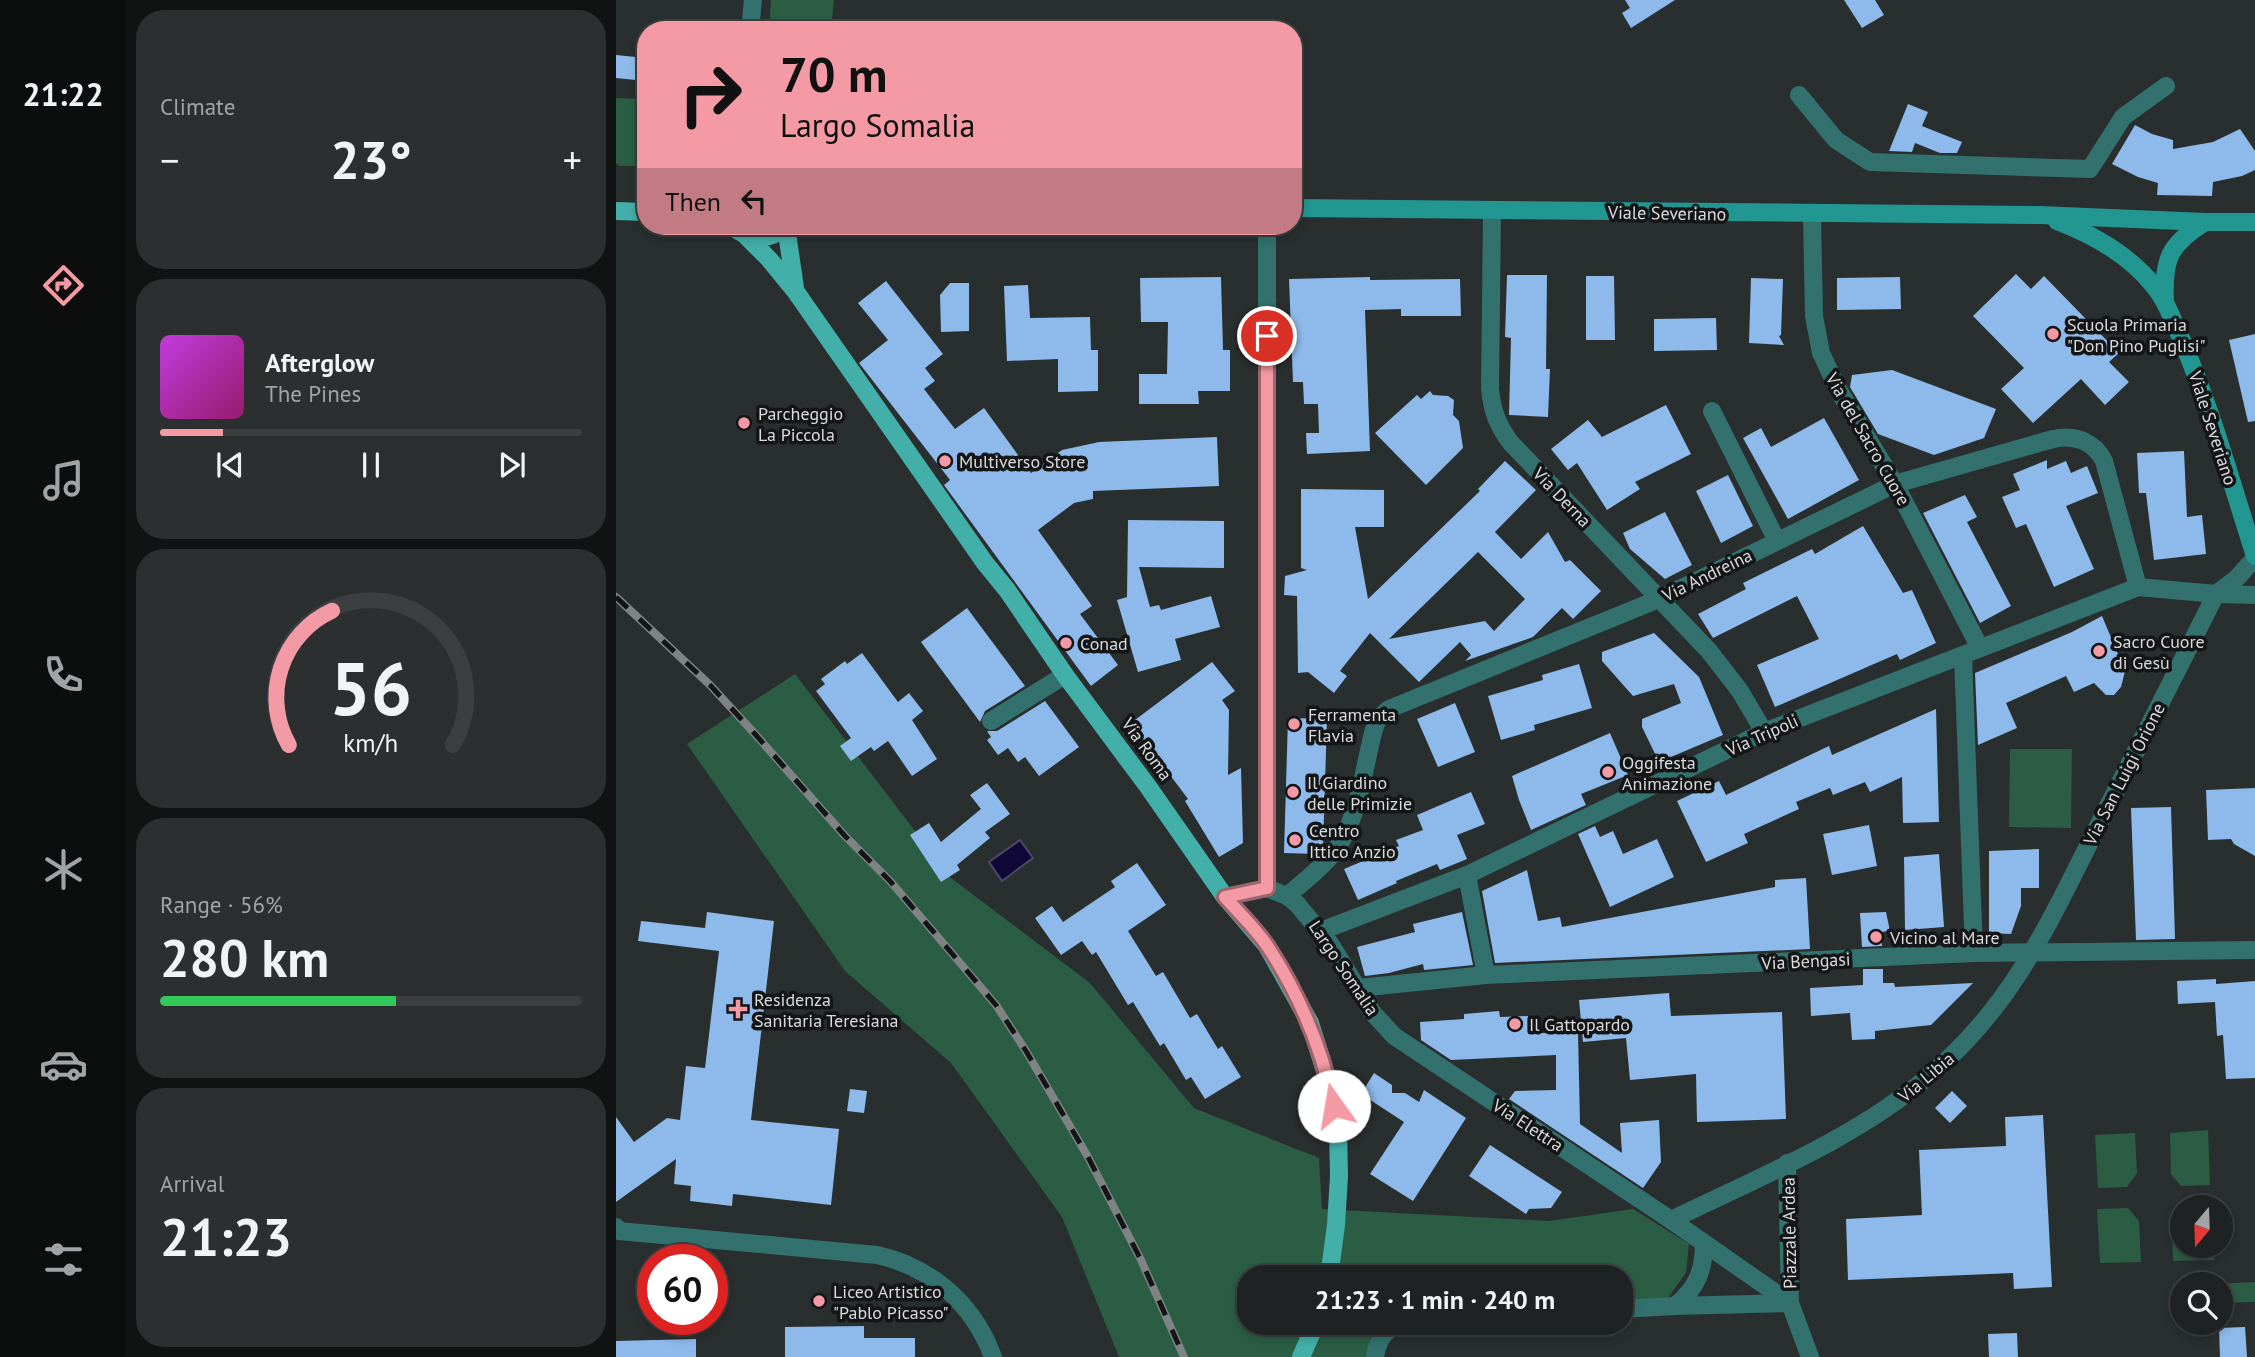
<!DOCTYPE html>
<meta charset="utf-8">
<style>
body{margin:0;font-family:"PT Sans",sans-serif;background:#2c2f30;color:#f1f3f6;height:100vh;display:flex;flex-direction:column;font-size:26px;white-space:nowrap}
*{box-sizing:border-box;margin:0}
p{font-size:23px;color:#a1a4a6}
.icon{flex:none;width:38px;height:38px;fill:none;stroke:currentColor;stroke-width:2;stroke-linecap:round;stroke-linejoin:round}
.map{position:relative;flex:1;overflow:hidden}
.panel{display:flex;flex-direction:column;gap:10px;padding:10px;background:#111313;width:490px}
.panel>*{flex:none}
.top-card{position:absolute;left:21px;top:21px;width:665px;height:214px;border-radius:28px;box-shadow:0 4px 10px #0003,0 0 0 2px #3c3f41;background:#f49aa4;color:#111;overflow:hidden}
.needle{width:46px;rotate:199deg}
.fabs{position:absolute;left:1554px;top:1195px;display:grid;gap:14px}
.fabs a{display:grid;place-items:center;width:63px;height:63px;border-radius:50%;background:#1f2223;box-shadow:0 4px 10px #0003,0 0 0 2px #3c3f41;font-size:35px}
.speed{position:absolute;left:21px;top:1244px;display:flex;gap:14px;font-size:35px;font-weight:700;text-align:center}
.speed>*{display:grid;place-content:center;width:91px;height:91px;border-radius:50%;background:#1f2223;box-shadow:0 4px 10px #0003,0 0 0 2px #3c3f41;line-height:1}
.speed .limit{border:10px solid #d22;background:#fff;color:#111}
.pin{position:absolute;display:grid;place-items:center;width:60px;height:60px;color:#fff;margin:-30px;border:4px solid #fff;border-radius:50%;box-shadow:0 2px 7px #0007}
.me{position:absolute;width:77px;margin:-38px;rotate:347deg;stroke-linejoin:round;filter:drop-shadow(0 0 5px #0008)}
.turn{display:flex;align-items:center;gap:24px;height:147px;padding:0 28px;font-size:32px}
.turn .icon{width:91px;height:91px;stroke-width:2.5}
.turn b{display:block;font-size:49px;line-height:60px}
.then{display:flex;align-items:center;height:66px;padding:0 28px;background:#0003;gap:14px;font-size:26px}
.big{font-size:52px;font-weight:600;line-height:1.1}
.panel .tile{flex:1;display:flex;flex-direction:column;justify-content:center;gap:10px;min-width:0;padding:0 24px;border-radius:28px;background:#2c2f30}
.panel .dial{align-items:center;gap:0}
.dial svg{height:182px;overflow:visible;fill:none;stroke:#3c3f41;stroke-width:7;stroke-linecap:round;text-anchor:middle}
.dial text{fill:#f1f3f6;stroke:none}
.song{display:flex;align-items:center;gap:21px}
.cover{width:84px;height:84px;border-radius:10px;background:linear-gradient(135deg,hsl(290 70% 55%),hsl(320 70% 35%))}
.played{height:7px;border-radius:4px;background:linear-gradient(90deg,#f49aa4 15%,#3c3f41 15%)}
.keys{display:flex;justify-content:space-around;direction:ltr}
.heat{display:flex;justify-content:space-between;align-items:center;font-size:38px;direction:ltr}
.charge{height:10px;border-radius:5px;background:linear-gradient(90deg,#34c759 56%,#3c3f41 0)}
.trip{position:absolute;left:621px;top:1265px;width:396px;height:70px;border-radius:28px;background:#1f2223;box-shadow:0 4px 10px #0003,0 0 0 2px #3c3f41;font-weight:600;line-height:70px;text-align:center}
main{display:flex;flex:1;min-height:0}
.menu{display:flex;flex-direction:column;width:126px;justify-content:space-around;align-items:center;background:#0c0e0e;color:#a1a4a6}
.menu .icon{width:49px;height:49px}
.menu .on{color:#f49aa4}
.menu b{font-size:32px;color:#f1f3f6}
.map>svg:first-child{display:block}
.green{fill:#2a5d43}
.water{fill:#100937;stroke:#4c4868;stroke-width:2}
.building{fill:#8dbaea;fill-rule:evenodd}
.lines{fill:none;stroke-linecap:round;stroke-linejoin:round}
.street{stroke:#32716d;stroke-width:18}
.secondary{stroke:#229690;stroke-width:18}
.primary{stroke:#43afa9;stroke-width:18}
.rail-casing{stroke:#7f8384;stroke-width:8}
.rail{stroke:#141516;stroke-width:5;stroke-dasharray:16;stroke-linecap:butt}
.route-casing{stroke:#9f646b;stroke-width:18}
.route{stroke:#f49aa4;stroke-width:12}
.poi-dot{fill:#f49aa4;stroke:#141516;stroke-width:2.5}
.labels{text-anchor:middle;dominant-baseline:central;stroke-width:7;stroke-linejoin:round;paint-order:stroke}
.street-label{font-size:18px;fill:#d9dbdc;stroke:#141516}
.poi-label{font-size:18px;fill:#d9dbdc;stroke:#141516;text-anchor:start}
</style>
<main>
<nav class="menu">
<b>21:22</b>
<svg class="icon on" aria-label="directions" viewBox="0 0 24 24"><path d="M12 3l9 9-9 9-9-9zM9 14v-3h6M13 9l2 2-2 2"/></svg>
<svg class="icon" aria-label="music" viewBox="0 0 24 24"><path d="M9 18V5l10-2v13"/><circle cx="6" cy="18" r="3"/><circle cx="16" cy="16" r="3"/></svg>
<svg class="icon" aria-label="phone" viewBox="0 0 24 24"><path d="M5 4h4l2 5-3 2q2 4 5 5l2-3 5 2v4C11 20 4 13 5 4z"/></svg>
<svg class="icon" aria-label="climate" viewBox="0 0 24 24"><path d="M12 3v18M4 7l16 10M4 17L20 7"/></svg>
<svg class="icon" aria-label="car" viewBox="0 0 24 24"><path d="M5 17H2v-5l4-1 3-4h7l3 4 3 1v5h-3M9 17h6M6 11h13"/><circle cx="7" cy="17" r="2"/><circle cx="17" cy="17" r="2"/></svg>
<svg class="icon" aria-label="filters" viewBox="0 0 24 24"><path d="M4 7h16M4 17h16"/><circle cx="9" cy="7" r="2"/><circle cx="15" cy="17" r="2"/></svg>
</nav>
<section class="panel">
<div class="tile"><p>Climate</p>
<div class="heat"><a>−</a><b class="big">23°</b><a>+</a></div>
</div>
<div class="tile">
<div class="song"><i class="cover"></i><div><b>Afterglow</b><p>The Pines</p></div></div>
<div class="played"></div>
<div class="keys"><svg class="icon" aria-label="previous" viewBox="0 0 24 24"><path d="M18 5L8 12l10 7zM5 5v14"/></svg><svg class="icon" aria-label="pause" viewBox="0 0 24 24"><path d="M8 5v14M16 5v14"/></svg><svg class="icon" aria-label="next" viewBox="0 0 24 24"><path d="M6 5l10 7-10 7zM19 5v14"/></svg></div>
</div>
<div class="tile dial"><svg viewBox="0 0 100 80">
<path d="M14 69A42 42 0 1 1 86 69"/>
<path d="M14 69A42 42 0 0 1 33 10" stroke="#f49aa4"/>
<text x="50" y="56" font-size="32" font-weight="700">56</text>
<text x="50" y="72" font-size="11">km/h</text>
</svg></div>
<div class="tile"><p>Range · 56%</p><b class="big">280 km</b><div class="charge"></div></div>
<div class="tile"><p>Arrival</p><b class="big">21:23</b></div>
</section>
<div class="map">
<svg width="1639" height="1357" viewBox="0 0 1639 1357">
<rect width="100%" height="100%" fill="#292e2f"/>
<g class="green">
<path d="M155,0h63l-3,30h-62z"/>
<path d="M0,98l30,1v67h-26l-4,-3z"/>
<path d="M179,674l156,204 139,105 104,125 125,50 3,51 227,12 84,-12 56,35 -3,29 -18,25 -47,4 -1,-24h-370v45h121l-2,34h-250l-57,-140 -111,-154 -106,-92 -158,-227z"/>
<path d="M1394,749h62l-1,79 -62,-1z"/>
<path d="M1592,1130l2,55 -29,1 -10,-12 -1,-41z"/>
<path d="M1519,1133l2,40 -10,14 -29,1 -3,-53z"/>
<path d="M1596,1205v2l-30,1v38h32v14l-41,1 -1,-40 9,-15z"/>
<path d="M1512,1208l11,13 2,41 -41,1 -3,-54z"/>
<path d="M1639,1282v20l-34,1v-19h-7z"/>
</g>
<path class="water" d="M404,840l13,18 -31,23 -13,-19z"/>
<g class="building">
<path d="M1009,0h50l-44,28 -9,-15 8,-5z"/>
<path d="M1228,0h31l9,15 -22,13z"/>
<path d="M0,55l30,3v23l-30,-3z"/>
<path d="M1292,104l20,8 -6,14 40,16 -5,11h-17l-25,-10 -3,9 -23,-1z"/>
<path d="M1519,125l17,9 21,6v9l40,-7 27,-13 15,22v19l-13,6 -29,6 -1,14 -55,-1 1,-12 -20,-6 -26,-13z"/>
<path d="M1400,274l15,15 13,-13 75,77 -10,9 20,20 -24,23 -24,-26 -48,44 -32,-34 23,-21 -51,-52z"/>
<path d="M891,275h40l-1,94h4l-2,48 -39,-2 2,-77 -6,-1z"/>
<path d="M970,276h28l1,64h-29z"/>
<path d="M605,277l2,73h7v41h-32l1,13h-60v-30h28l1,-52h-27l-1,-44z"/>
<path d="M754,277v3l90,-1 1,37h-60v-7l-36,1 5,141 -63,3 -1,-21h13l-1,-29h-14l-1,-22h-10l-4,-103z"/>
<path d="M1284,277l1,32 -64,1v-32z"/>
<path d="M1135,278l32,1 -2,56 -2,1 5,9 -35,-2z"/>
<path d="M270,281l57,73 -18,14 10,13 -11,8 31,40 29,-21 47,65 31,-23 37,-8 118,-5 2,49 -126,5v8l-19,4 -36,27 54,76 -12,8 38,51 -27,21 -147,-201 6,-5 -91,-117 29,-23 -30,-37z"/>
<path d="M334,283h19v48l-28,1 -1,-37z"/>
<path d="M412,285l2,33 60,-1 1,33h7v41l-40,1v-33l-51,2 -3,-75z"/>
<path d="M1100,318l1,32 -63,1v-32z"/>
<path d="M1639,334v87l-7,1 -19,-82z"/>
<path d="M1276,370l104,39 -12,29 -50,17 -56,-21 -28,-47 2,-12z"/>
<path d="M814,391l3,4 15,1 6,4 -1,15 6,6 4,27 -37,37 -51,-52 42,-38 4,4z"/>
<path d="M1050,405l25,49 -56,28 5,7 -33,21 -30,-47 -9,7 -17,-21 37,-29 14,17z"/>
<path d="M1208,418l35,62 -71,39 -45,-81 18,-10 10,19z"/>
<path d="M1568,451l3,66 15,-2 4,39 -52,6 -8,-67h-7l-2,-40z"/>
<path d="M1431,460v9l19,-8 5,12 16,-7 11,27 -32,13 28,63 -40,18 -28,-63 -10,4 -14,-31 18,-7 -7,-16z"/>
<path d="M889,461l31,29 -41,42 26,27 27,-27 17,30 5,-2 31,31 -28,28 -11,-11 -29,29 -68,24 6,-6 -11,-13 -41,40 -49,-49 -30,38 7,5 -13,17 -26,-21 -10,1 -1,-77 -13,-1 1,-19 22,-6 -6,-2v-79l83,1v37h-29l13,72 112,-108 -2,-2zM862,552l47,47 -31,32 -9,-10 -96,18z"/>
<path d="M1112,475l25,51 -32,17 -25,-52z"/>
<path d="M1349,495l12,22 -10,5 44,84 -31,17 -57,-110z"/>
<path d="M1049,512l27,53 -27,14 -35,-30 -7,-16z"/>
<path d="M512,520l96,1v47l-85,-1 11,40 9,-2 2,5 50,-14 9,31 -45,12 6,21 -43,12 -21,-72 10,-3z"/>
<path d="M1247,526l40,67 9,-3 24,53 -36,17 -3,-6 -122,53 -18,-42 62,-26 -22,-43 -84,42 -15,-24 48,-25 -3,-6 69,-34 3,5z"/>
<path d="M351,608l58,78 -40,25 -5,11 -59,-80z"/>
<path d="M1486,616l23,55 -4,16 -7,8h-8l-12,-12 -20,9 -8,-16 -60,27 11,25 -39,17 -3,-72 97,-41z"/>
<path d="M1038,633l45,44 24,58 -64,27 -17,-35v-8l39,-16 -7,-19 -41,12 -31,-35v-9z"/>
<path d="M246,653l36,49 11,-9 14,18 -11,9 25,39 -25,17 -24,-35 -14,10 -3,-4 -20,14 -11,-15 11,-8 -35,-47 9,-7 -4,-5 24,-18 2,3z"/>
<path d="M596,662l23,29 -13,9 7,10 -1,65 13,-7 2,75 -24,14 -34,-56 3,-2 -57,-76z"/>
<path d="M963,664l13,44 -58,17 1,5 -34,10 -13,-44 55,-16 -1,-5z"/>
<path d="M429,701l34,46 -40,29 -14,-19 -7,5 -10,-14 -10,7 -11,-15 4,-3 -4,-6h10z"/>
<path d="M839,703l20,49 -37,15 -21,-48z"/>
<path d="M1320,709l3,113 -36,1 -1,-46 -32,15 -5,-10 -32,13 -3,-7 -34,14 3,7 -55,25 4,9 -42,19 -29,-61 42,-20 7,14 103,-49 3,9z"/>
<path d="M672,718l39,1 -4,128 -6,7 -33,-1z"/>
<path d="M994,733l18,42 -47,19 5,11 -55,25 -12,-30 -7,-24z"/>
<path d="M371,783l23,31 -25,18 5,6 -33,27 3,5 -19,12 -31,-47 19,-12 12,19 40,-33 -11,-14z"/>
<path d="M1639,788v68l-21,-12 -3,-5 -23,1 -2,-50z"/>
<path d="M855,792l14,32 -28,11 10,24 -27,11 -3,-6 -41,17 1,2 -39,17 -14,-31 55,-23 -3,-6 27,-10 -6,-15z"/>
<path d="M1555,807l4,132 -39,1 -5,-132z"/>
<path d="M1253,825l8,41 -45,9 -9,-41z"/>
<path d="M979,826l5,11 13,-6 10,23 34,-15 17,38 -64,30 -32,-73z"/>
<path d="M1423,849v39h-18v18l-10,28 -22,-1v-82z"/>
<path d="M1323,854l5,73 -39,3 -1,-73z"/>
<path d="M521,863l29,42 -38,26 28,45 7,-4 27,46 7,-4 21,35 4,-3 19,31 -36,22 -14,-22 -5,3 -22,-37 -4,3 -27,-44 -5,3 -32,-53 -4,3 -10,-14 -21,14 -26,-37 17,-12 11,16 52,-35 -4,-6z"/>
<path d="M911,870l11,51 22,-4 2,10 213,-40v-7l31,-2 4,71 -315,14 -13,-72z"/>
<path d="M91,912l67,9 -23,199 88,9 -8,76 -98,-11 -1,12 -42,-5 1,-15 -17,-2 2,-25 -60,43v-85l18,25 33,-24 13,2 6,-54 19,2 14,-117 -81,-10 3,-20 64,7z"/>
<path d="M846,912l11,53 -49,5 -1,-6 -34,9 -24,3 -8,-29 58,-15 -2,-8z"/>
<path d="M1270,912l4,19 -9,1 1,14 -20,1 -2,-34z"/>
<path d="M1247,969h20v14h11l1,4 78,-4 -42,42 -56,6v8l-23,1 -2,-27 -39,3 -1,-28 53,-3z"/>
<path d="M1600,979v5l39,-3v97l-29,1 -3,-44 -6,1 -2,-34 -37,2 -1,-23z"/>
<path d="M1053,993l2,23 111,-4 4,107 -89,3 -1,-48 -66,6 -4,-42 -43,4 -4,-42z"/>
<path d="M883,1011l1,6 28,-1 1,17h49l2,91 42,29 -2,-30 39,-3 2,42 -18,26 -134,-89 6,-8 41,-1v-35l-105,5 -30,-20 -1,-18 44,-3v-5z"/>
<path d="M758,1073l18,12v8h13l14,9 5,-12 42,28 -53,83 -43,-27 34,-52 -43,-28z"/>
<path d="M234,1089l17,2 -3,22 -17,-2z"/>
<path d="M1336,1091l15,15 -17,17 -15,-15z"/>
<path d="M1427,1115l9,172 -38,2 -1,-16 -165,7 -2,-61 76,-4 -3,-65 87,-4 -1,-29z"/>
<path d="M874,1145l72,47 -11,16 -22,1 -3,5 -57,-38z"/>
<path d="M248,1326v12h51v19h-130v-30z"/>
<path d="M1629,1327l2,30h-27l-1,-29z"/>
<path d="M1401,1333l1,24h-29l-1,-23z"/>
<path d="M80,1339v18h-80v-16z"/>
</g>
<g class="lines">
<g class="street">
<path d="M134,30l3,-30"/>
<path d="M1183,95l37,45 34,22 220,7 33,-52 43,-31"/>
<path d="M876,211l-2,178c2,22 8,37 21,54l198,208 31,40 24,41"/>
<path d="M1196,215l2,101 7,37 18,38 56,93 85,164"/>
<path d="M651,226v662"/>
<path d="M1096,411l65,130"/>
<path d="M1347,655l11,298"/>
<path d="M375,721l74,-46"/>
<path d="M851,875l19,100"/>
<path d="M671,896c16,-14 35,-28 48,-45 26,-37 28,-84 40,-125l4,-8 10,-9 270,-110 236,-115 158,-45c21,-5 41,2 51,22l34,126"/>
<path d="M609,897l42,-9 20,8 10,8 34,41 41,67 22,24 277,184"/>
<path d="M705,931l146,-56 297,-143 374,-145 78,7 39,1"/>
<path d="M742,988l128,-13 488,-22 281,-3"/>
<path d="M1171,1163l3,140 -119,-83c88,-43 184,-81 259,-145 85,-71 121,-157 170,-253 39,-76 77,-152 116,-228l20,-15 19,-21"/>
<path d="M0,1227l3,4 258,24c55,12 97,50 116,102"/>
<path d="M1088,1243c0,27 -7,45 -29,63l115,-3 20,54"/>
<path d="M1004,1309l55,-3"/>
<path d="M759,1357c5,-33 23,-32 52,-34"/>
</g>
<g class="secondary">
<path d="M677,208l747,7 165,7h50"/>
<path d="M1441,221c37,14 72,34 97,65 13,16 20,37 29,57 29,68 49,142 72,213"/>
<path d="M1549,302c-2,-42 3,-57 40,-80"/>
</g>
<g class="primary">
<path d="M0,211l30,1"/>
<path d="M116,226c17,15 37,16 54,0"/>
<path d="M170,226l9,62"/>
<path d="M129,235l24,24 27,33 189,271 22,27 58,85 84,113 76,109 42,49 43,77 19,61 9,44 1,48 -3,49 -7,53"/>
<path d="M685,1357l15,-34"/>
</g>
<g class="rail-casing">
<path id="rail" d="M0,597l94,88 45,49 90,102 45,45 106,124 30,46 62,106 53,103 43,97"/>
</g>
<use href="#rail" class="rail"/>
</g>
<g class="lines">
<g class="route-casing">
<path id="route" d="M651,336v552l-42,9c14,16 31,32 43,50 32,49 54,101 66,159"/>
</g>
<use href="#route" class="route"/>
</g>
<g class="poi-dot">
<circle cx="1437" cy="334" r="7"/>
<circle cx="128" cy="423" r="7"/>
<circle cx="329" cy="461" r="7"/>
<circle cx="450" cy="643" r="7"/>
<circle cx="1483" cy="651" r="7"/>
<circle cx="678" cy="724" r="7"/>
<circle cx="992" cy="772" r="7"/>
<circle cx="677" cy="792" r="7"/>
<circle cx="679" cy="840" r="7"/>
<circle cx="1260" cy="937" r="7"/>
<path d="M118.5 998.5h7v7h7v7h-7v7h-7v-7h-7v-7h7z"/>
<circle cx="899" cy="1024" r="7"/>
<circle cx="203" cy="1301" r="7"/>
</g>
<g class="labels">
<g class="street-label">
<text transform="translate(1051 213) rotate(1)">Viale Severiano</text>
<text transform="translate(1597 428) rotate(72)">Viale Severiano</text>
<text transform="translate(1252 439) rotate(60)">Via del Sacro Cuore</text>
<text transform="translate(946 497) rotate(46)">Via Derna</text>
<text transform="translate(1091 575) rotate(-26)">Via Andreina</text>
<text transform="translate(1146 735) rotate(-24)">Via Tripoli</text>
<text transform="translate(531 749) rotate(54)">Via Roma</text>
<text transform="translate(1508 774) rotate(-63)">Via San Luigi Orione</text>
<text transform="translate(1190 961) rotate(-3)">Via Bengasi</text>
<text transform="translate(728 968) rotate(56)">Largo Somalia</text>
<text transform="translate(1310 1077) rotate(-40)">Via Libia</text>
<text transform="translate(912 1125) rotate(33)">Via Elettra</text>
<text transform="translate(1173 1233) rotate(-91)">Piazzale Ardea</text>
</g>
<g class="poi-label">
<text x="1451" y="324">Scuola Primaria<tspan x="1451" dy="21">"Don Pino Puglisi"</tspan></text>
<text x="142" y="413">Parcheggio<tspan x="142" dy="21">La Piccola</tspan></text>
<text x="343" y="461">Multiverso Store</text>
<text x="1497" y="641">Sacro Cuore<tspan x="1497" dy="21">di Gesù</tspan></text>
<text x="464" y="643">Conad</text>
<text x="692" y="714">Ferramenta<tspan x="692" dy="21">Flavia</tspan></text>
<text x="1006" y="762">Oggifesta<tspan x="1006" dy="21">Animazione</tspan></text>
<text x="691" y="782">Il Giardino<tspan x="691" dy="21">delle Primizie</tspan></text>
<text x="693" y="830">Centro<tspan x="693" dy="21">Ittico Anzio</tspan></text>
<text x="1274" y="937">Vicino al Mare</text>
<text x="138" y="999">Residenza<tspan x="138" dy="21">Sanitaria Teresiana</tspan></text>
<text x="913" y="1024">Il Gattopardo</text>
<text x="217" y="1291">Liceo Artistico<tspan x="217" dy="21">"Pablo Picasso"</tspan></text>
</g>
</g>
</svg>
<div class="fabs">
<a><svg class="needle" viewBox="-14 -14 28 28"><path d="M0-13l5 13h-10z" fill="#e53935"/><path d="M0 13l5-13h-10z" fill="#a1a4a6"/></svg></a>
<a><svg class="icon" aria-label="search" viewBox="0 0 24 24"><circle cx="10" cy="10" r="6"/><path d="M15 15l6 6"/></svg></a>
</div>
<div class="speed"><div class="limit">60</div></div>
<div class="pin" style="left:651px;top:336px;background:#d93025"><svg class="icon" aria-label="arrive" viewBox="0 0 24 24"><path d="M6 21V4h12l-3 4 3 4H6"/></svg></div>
<svg class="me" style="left:718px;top:1106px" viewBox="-20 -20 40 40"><circle r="19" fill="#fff"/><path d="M0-13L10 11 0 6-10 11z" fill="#f49aa4"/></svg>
<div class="trip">21:23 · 1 min · 240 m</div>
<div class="top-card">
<div class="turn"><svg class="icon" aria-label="right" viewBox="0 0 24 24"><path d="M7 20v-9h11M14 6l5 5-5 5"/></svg><div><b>70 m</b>Largo Somalia</div></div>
<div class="then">Then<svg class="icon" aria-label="left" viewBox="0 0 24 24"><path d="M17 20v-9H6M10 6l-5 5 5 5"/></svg></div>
</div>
</div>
</main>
